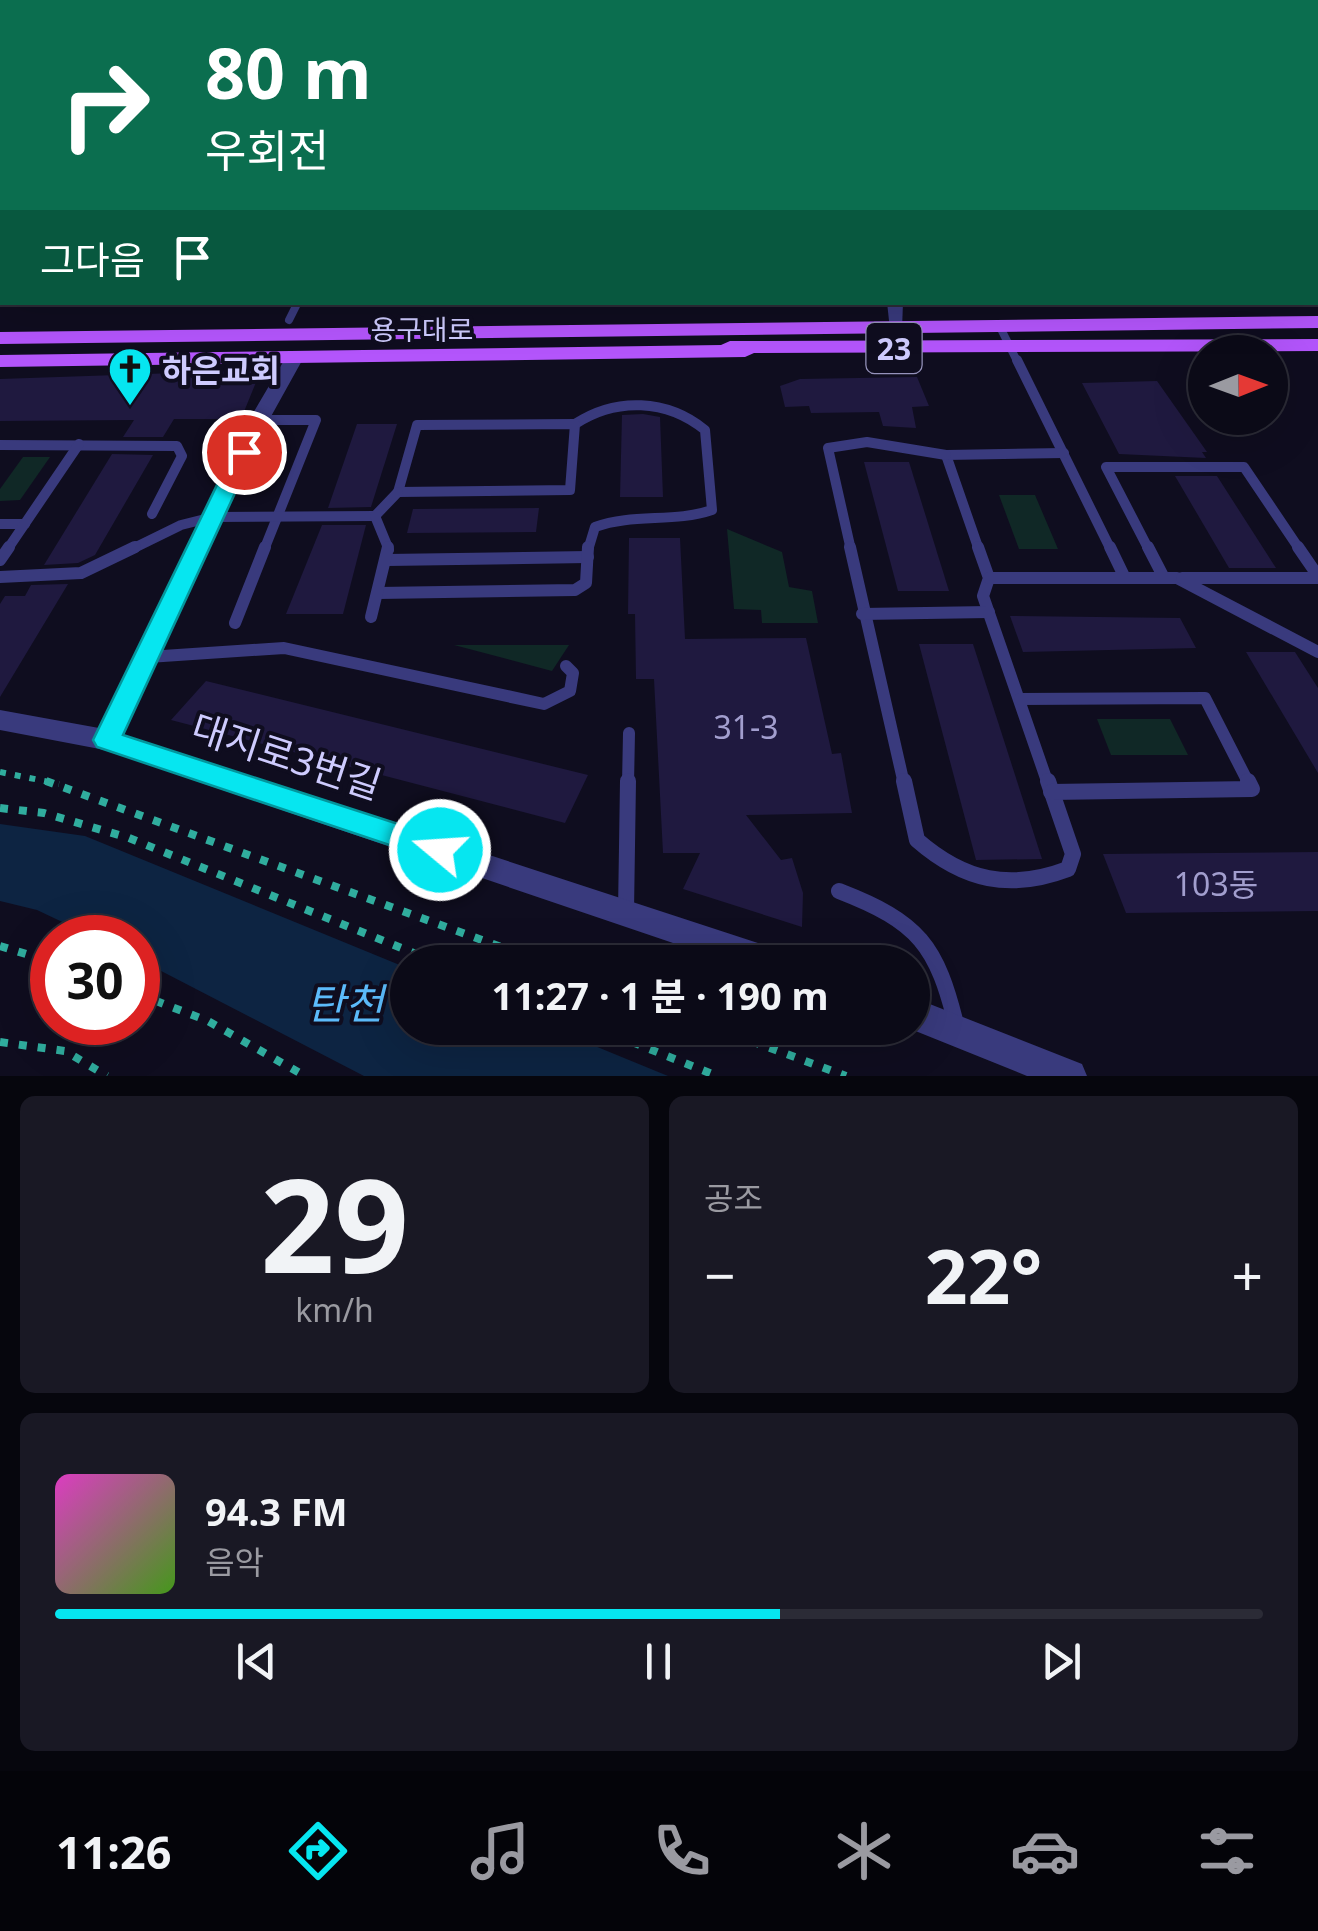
<!DOCTYPE html>
<html lang="ko">
<meta charset="utf-8">
<style>
body{margin:0;font-family:"Noto Sans","Noto Sans KR",sans-serif;background:#191824;color:#f1f3f6;height:100vh;display:flex;flex-direction:column;font-size:38px;white-space:nowrap}
*{box-sizing:border-box;margin:0}
p{font-size:32px;color:#9a9aa1}
.icon{flex:none;width:55px;height:55px;fill:none;stroke:currentColor;stroke-width:2;stroke-linecap:round;stroke-linejoin:round}
.map{position:relative;height:1076px;overflow:hidden}
.drawer{display:flex;flex-direction:column;gap:20px;padding:20px;background:#06060d;flex:1}
.drawer>*{flex:none}
.banner{position:absolute;left:0px;top:0px;width:1320px;height:305px;box-shadow:0 10px 40px #0002,0 0 0 2px #2b2b36;background:#0b6e4f;color:#fff;overflow:hidden}
.needle{width:65px;rotate:89deg}
.tools{position:absolute;left:1188px;top:335px;display:grid;gap:20px}
.tools a{display:grid;place-items:center;width:100px;height:100px;border-radius:50%;background:#0b0a17;box-shadow:0 10px 40px #0002,0 0 0 2px #2b2b36;font-size:50px}
.speed{position:absolute;left:30px;top:915px;display:flex;gap:20px;font-size:50px;font-weight:700;text-align:center}
.speed>*{display:grid;place-content:center;width:130px;height:130px;border-radius:50%;background:#0b0a17;box-shadow:0 10px 40px #0002,0 0 0 2px #2b2b36;line-height:1}
.speed .limit{border:15px solid #d22;background:#fff;color:#111}
.pin{position:absolute;display:grid;place-items:center;width:85px;height:85px;color:#fff;margin:-42px;border:5px solid #fff;border-radius:50%;box-shadow:0 2px 10px #0007}
.me{position:absolute;width:110px;margin:-55px;rotate:288deg;stroke-linejoin:round;filter:drop-shadow(0 0 8px #0008)}
.turn{display:flex;align-items:center;gap:35px;height:210px;padding:0 40px;font-size:45px}
.turn .icon{width:130px;height:130px;stroke-width:2.5}
.turn b{display:block;font-size:70px;line-height:85px}
.then{display:flex;align-items:center;height:95px;padding:0 40px;background:#0003;gap:20px;font-size:38px}
.big{font-size:75px;font-weight:700;line-height:1.1}
.drawer .card{flex:1;display:flex;flex-direction:column;justify-content:center;gap:15px;min-width:0;padding:0 35px;border-radius:15px;background:#191824}
.drawer .dial{align-items:center;gap:0}
.dial b{font-size:130px;line-height:1}
.song{display:flex;align-items:center;gap:30px}
.cover{width:120px;height:120px;border-radius:15px;background:linear-gradient(135deg,hsl(310 70% 55%),hsl(100 70% 35%))}
.played{height:10px;border-radius:5px;background:linear-gradient(90deg,#06e6f0 60%,#2b2b36 60%)}
.keys{display:flex;justify-content:space-around;direction:ltr}
.heat{display:flex;justify-content:space-between;align-items:center;font-size:55px;direction:ltr}
.drawer .tiles{flex:1;display:grid;gap:20px;grid-template-columns:1fr 1fr}
.card:last-child{grid-column:span 2}
.trip{position:absolute;left:390px;top:945px;width:540px;height:100px;border-radius:50px;background:#0b0a17;box-shadow:0 10px 40px #0002,0 0 0 2px #2b2b36;font-weight:700;line-height:100px;text-align:center}
.dock{display:flex;height:160px;justify-content:space-around;align-items:center;background:#040409;color:#9a9aa1}
.dock .icon{width:70px;height:70px}
.dock .selected{color:#06e6f0}
.dock b{font-size:45px;color:#f1f3f6}
.map>svg:first-child{display:block}
.green{fill:#102826}
.water{fill:#0d2442}
.building{fill:#1f193f}
.lines{fill:none;stroke-linecap:round;stroke-linejoin:round}
.trunk-tunnel{stroke:#2c2a40;stroke-width:12;stroke-dasharray:12 6;stroke-linecap:butt}
.path-far1{stroke:#30ad9e;stroke-width:6;stroke-dasharray:6 9;stroke-linecap:butt}
.path{stroke:#30ad9e;stroke-width:8;stroke-dasharray:8 11;stroke-linecap:butt}
.service-far3{stroke:#393a7d;stroke-width:8}
.service-far2{stroke:#393a7d;stroke-width:10}
.service-far1{stroke:#393a7d;stroke-width:12}
.service{stroke:#393a7d;stroke-width:16}
.minor{fill:#393a7d;fill-rule:evenodd}
.primary{fill:#b355fb;fill-rule:evenodd}
.trunk{fill:#d74fd2;fill-rule:evenodd}
.route{fill:#06e6f0;stroke:#04969c;stroke-width:2.5}
.labels{text-anchor:middle;dominant-baseline:central;stroke-width:8;stroke-linejoin:round;paint-order:stroke}
.far-street-label{font-size:28px;fill:#cecbfe;stroke:#0f0d1f}
.shield{fill:#0f0d1f;stroke:#9592bb;stroke-width:2.5}
.shield-label{font-size:30px;font-weight:bold;fill:#cecbfe}
.poi-label{font-size:32px;font-weight:bold;fill:#cecbfe;stroke:#0f0d1f;text-anchor:start}
.near-number-label{font-size:32px;fill:#a29ece}
.near-street-label{font-size:38px;fill:#cecbfe;stroke:#0f0d1f}
.near-water-label{font-size:42px;font-style:italic;fill:#5cbbfb;stroke:#0f0d1f}
</style>
<div class="map">
<svg width="1318" height="1076" viewBox="0 0 1318 1076">
<rect width="100%" height="100%" fill="#0f0d1f"/>
<g class="green">
<path d="M23,457h27l-30,43 -20,1v-12z"/>
<path d="M999,495h36l23,54h-39z"/>
<path d="M727,529l55,23 7,35 23,4 6,32h-56l-1,-13 -27,-1z"/>
<path d="M454,645h115l-17,26z"/>
<path d="M1097,719h73l18,36h-77z"/>
</g>
<path class="water" d="M0,824l85,12 322,132 1,60h143l117,48h-304l-226,-117v-21l-44,-1 -57,-27 -37,-9z"/>
<g class="building">
<path d="M261,370l-20,49h-67l-11,18h-40l11,-17 -134,1v-42z"/>
<path d="M917,377l12,29 -17,1 4,21 -33,-2 -4,-14 -68,1 -2,-7 -24,1 -5,-21 20,-7z"/>
<path d="M1157,381l50,71h-5l4,6 -87,-4 -37,-71z"/>
<path d="M643,414l17,3 3,80h-43l2,-82z"/>
<path d="M357,424h40l-26,83 -43,1z"/>
<path d="M112,454l41,1 -58,100 -17,8 -34,2z"/>
<path d="M864,462h45l40,129h-51z"/>
<path d="M1175,476h42l59,92h-47z"/>
<path d="M539,508l-3,24 -129,1 6,-24z"/>
<path d="M322,525h44l-23,89h-57z"/>
<path d="M629,538h51l5,101 121,-1 26,116 9,-1 11,60 -106,2 35,45 11,-2 11,35 -1,34 -119,-38 17,-36h-37l-9,-174h-18l-1,-65h-7z"/>
<path d="M68,584l-68,113v-93l5,-8h20l6,-11z"/>
<path d="M1010,616l170,2 16,30 -173,4z"/>
<path d="M919,644h54l69,215 -66,1z"/>
<path d="M1246,652h49l23,36v85z"/>
<path d="M206,681l382,94 -23,48 -394,-103z"/>
<path d="M1318,852v59l-192,2 -23,-59z"/>
</g>
<g class="lines">
<path class="trunk-tunnel" d="M796,1l522,-1"/>
<path class="path-far1" d="M0,772l59,12"/>
<g class="path">
<path d="M46,781l496,181"/>
<path d="M0,808l44,5 85,25 307,124"/>
<path d="M0,946l52,16"/>
<path d="M138,994l70,27 97,55"/>
<path d="M597,1028l120,48"/>
<path d="M716,1028l130,48"/>
<path d="M0,1042l65,9 42,25"/>
</g>
<g class="service-far3">
<path d="M289,320l9,-18"/>
<path d="M999,325l19,38"/>
</g>
<g class="service-far2">
<path d="M1017,360l94,190"/>
<path d="M259,420h57l-52,130"/>
<path d="M575,424c41,-27 92,-25 130,6l7,80c-38,13 -79,3 -117,17l-7,23"/>
<path d="M575,424l-5,66 -172,2 19,-67z"/>
<path d="M0,445l177,1 5,10 -30,58"/>
<path d="M946,455l33,95"/>
<path d="M946,455l118,-2"/>
<path d="M0,524h25"/>
<path d="M7,550l72,-106"/>
<path d="M130,550l51,-25 32,-8 162,-1"/>
<path d="M389,550l-14,-34 23,-24"/>
<path d="M851,550l-23,-102 39,-6 79,13"/>
<path d="M1149,550l-43,-83h138l56,83"/>
</g>
<g class="service-far1">
<path d="M850,547l54,237"/>
<path d="M978,547l11,31 -6,18 65,188"/>
<path d="M1110,547l14,29"/>
<path d="M1148,547l15,29"/>
<path d="M1298,547l20,29"/>
<path d="M0,560l9,-13"/>
<path d="M387,560l201,-3"/>
<path d="M0,577l81,-4 54,-26"/>
<path d="M989,578h188l141,74"/>
<path d="M1182,578h136"/>
<path d="M378,593l197,-3 11,-7 2,-36"/>
<path d="M862,614l127,-2"/>
<path d="M371,617l17,-70"/>
<path d="M235,623l30,-76"/>
<path d="M148,657l136,-9 260,56 26,-13 3,-18 -7,-7"/>
<path d="M1020,699l185,-1 44,86"/>
<path d="M628,784l1,-51"/>
</g>
<g class="service">
<path d="M904,781l13,59c47,41 93,51 151,29l5,-15 -25,-73"/>
<path d="M1051,792l201,-3 -4,-8"/>
<path d="M839,891c80,31 98,54 118,137"/>
<path d="M626,911l2,-130"/>
</g>
<g class="minor">
<path d="M887,302h16l-1,28h-12z"/>
<path d="M295,352l9,5 -35,63 -146,315 647,212 12,5 4,10h-57l-624,-212 -105,-20v-20l99,18 150,-308 37,-63z"/>
<path d="M912,997l170,67 5,12h-60l-119,-48h4z"/>
</g>
<g class="primary">
<path d="M1318,316v12l-1318,16v-12z"/>
<path d="M1318,339v12l-564,2 -9,4 -745,10v-12l721,-10 9,-4z"/>
</g>
<g class="trunk">
<path d="M186,0h170l-171,2z"/>
<path d="M396,0h405l1,1 -407,1z"/>
<path d="M0,1l7,1 -5,5h-2z"/>
</g>
</g>
<path class="route" d="M244,446l10,6 -131,283 328,106 5,9 -5,9 -11,3 -343,-115 -4,-7 140,-288z"/>
<defs>
<g id="church-pin" transform="scale(2.25)"><path d="M0 17L-7.5 6A9.5 9.5 0 1 1 7.5 6Z" fill="#06e6f0" stroke="#0f0d1f"/><path d="M-1.2-6h2.4v3.5h3.3v2.4h-3.3V6h-2.4V-.1h-3.3v-2.4h3.3Z" fill="#111"/></g>
</defs>
<g fill-rule="evenodd">
<use href="#church-pin" x="130" y="369"/>
</g>
<g class="labels">
<g class="far-street-label">
<text x="422" y="329">용구대로</text>
</g>
<rect class="shield" x="866.5" y="323" width="55" height="50" rx="8"/>
<g class="shield-label">
<text x="894" y="348">23</text>
</g>
<g class="poi-label">
<text x="162" y="369">하은교회</text>
</g>
<g class="near-number-label">
<text x="746" y="726">31-3</text>
<text x="1216" y="883">103동</text>
</g>
<g class="near-street-label">
<text transform="translate(287 755) rotate(18)">대지로3번길</text>
</g>
<g class="near-water-label">
<text x="345" y="1002">탄천</text>
</g>
</g>
</svg>
<div class="tools">
<a><svg class="needle" viewBox="-14 -14 28 28"><path d="M0-13l5 13h-10z" fill="#e53935"/><path d="M0 13l5-13h-10z" fill="#9a9aa1"/></svg></a>
</div>
<div class="speed"><div class="limit">30</div></div>
<div class="pin" style="left:244px;top:452px;background:#d93025"><svg class="icon" aria-label="arrive" viewBox="0 0 24 24"><path d="M6 21V4h12l-3 4 3 4H6"/></svg></div>
<svg class="me" style="left:440px;top:850px" viewBox="-20 -20 40 40"><circle r="17" fill="#06e6f0" stroke="#fff" stroke-width="3"/><path d="M0-11L8 9 0 5-8 9z" fill="#fff"/></svg>
<div class="trip">11:27 · 1 분 · 190 m</div>
<div class="banner">
<div class="turn"><svg class="icon" aria-label="right" viewBox="0 0 24 24"><path d="M7 20v-9h11M14 6l5 5-5 5"/></svg><div><b>80 m</b>우회전</div></div>
<div class="then">그다음<svg class="icon" aria-label="arrive" viewBox="0 0 24 24"><path d="M6 21V4h12l-3 4 3 4H6"/></svg></div>
</div>
</div>
<section class="drawer">
<div class="tiles">
<div class="card dial"><b>29</b><p>km/h</p></div>
<div class="card"><p>공조</p>
<div class="heat"><a>−</a><b class="big">22°</b><a>+</a></div>
</div>
<div class="card">
<div class="song"><i class="cover"></i><div><b>94.3 FM</b><p>음악</p></div></div>
<div class="played"></div>
<div class="keys"><svg class="icon" aria-label="previous" viewBox="0 0 24 24"><path d="M18 5L8 12l10 7zM5 5v14"/></svg><svg class="icon" aria-label="pause" viewBox="0 0 24 24"><path d="M8 5v14M16 5v14"/></svg><svg class="icon" aria-label="next" viewBox="0 0 24 24"><path d="M6 5l10 7-10 7zM19 5v14"/></svg></div>
</div>
</div>
</section>
<nav class="dock">
<b>11:26</b>
<svg class="icon selected" aria-label="directions" viewBox="0 0 24 24"><path d="M12 3l9 9-9 9-9-9zM9 14v-3h6M13 9l2 2-2 2"/></svg>
<svg class="icon" aria-label="music" viewBox="0 0 24 24"><path d="M9 18V5l10-2v13"/><circle cx="6" cy="18" r="3"/><circle cx="16" cy="16" r="3"/></svg>
<svg class="icon" aria-label="phone" viewBox="0 0 24 24"><path d="M5 4h4l2 5-3 2q2 4 5 5l2-3 5 2v4C11 20 4 13 5 4z"/></svg>
<svg class="icon" aria-label="climate" viewBox="0 0 24 24"><path d="M12 3v18M4 7l16 10M4 17L20 7"/></svg>
<svg class="icon" aria-label="car" viewBox="0 0 24 24"><path d="M5 17H2v-5l4-1 3-4h7l3 4 3 1v5h-3M9 17h6M6 11h13"/><circle cx="7" cy="17" r="2"/><circle cx="17" cy="17" r="2"/></svg>
<svg class="icon" aria-label="filters" viewBox="0 0 24 24"><path d="M4 7h16M4 17h16"/><circle cx="9" cy="7" r="2"/><circle cx="15" cy="17" r="2"/></svg>
</nav>
